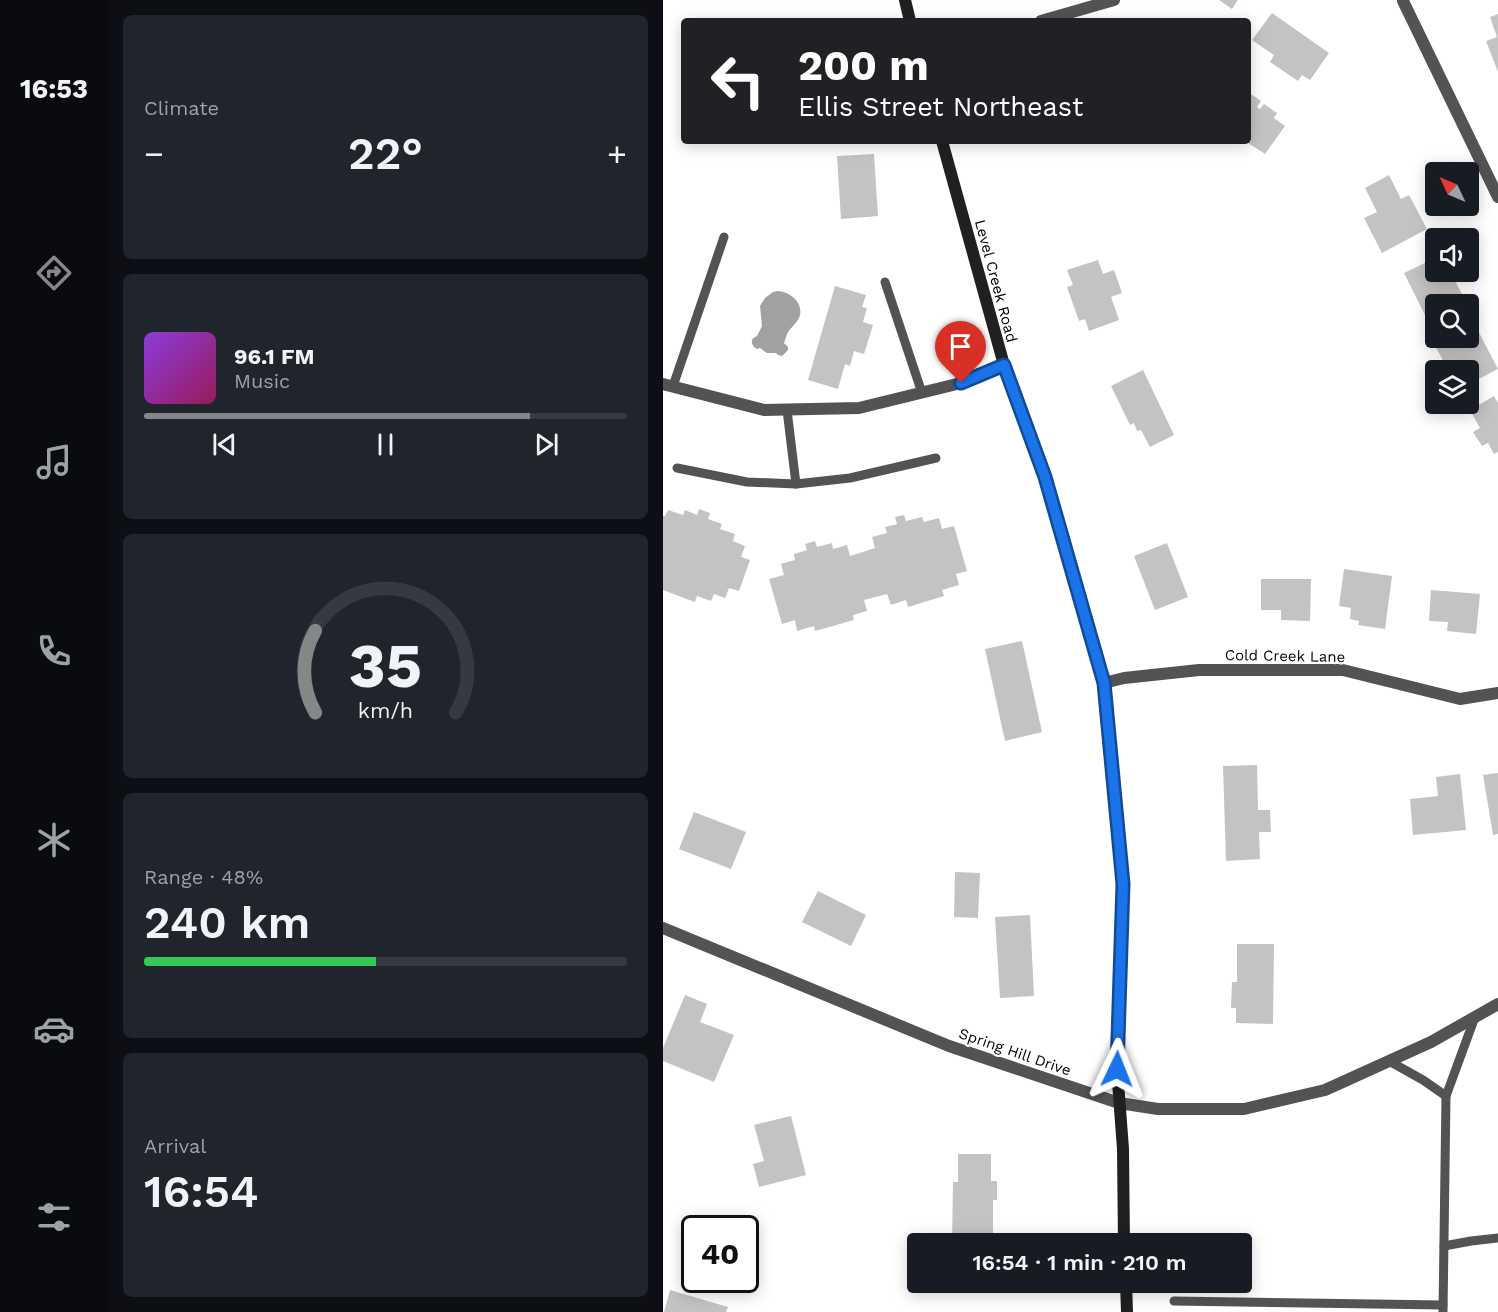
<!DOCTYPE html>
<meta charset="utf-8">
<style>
body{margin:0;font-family:"Work Sans",sans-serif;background:#20242c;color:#f1f3f6;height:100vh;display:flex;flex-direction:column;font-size:22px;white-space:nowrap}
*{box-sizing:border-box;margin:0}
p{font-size:20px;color:#9ea1a6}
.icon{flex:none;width:33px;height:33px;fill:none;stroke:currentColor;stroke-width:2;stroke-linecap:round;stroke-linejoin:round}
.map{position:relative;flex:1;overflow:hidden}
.details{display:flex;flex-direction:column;gap:15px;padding:15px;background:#0d0f14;width:555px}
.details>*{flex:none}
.guide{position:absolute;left:18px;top:18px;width:570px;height:126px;border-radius:6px;box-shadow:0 3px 15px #0003;background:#202124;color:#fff;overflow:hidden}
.needle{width:39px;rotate:314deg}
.tools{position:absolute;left:762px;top:162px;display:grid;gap:12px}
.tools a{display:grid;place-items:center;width:54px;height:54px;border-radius:6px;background:#171b24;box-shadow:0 3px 15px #0003;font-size:30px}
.speed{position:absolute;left:18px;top:1215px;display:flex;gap:12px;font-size:30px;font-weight:700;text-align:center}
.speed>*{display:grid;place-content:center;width:78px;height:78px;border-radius:50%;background:#171b24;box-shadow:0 3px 15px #0003;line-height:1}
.speed .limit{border:3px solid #111;border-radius:9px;background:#fff;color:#111}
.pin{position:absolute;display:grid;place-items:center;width:51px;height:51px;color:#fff;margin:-62px -26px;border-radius:50% 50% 50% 0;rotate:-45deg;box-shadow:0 0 6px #0007}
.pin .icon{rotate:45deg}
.me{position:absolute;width:66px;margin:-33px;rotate:2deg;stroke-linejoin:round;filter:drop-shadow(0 0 4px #0008)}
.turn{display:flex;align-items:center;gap:21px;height:126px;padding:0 18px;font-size:27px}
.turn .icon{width:78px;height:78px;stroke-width:2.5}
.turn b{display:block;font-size:42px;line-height:51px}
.big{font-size:45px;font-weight:600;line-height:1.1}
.details .widget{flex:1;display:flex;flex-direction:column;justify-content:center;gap:9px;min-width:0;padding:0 21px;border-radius:9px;background:#20242c}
.details .dial{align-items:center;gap:0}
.dial svg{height:156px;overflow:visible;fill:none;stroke:#363941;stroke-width:7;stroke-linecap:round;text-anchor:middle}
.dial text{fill:#f1f3f6;stroke:none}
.song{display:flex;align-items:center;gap:18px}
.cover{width:72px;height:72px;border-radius:9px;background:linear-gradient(135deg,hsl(270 70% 55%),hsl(330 70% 35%))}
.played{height:6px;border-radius:3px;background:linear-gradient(90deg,#858687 80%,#363941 80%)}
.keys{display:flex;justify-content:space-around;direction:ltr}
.heat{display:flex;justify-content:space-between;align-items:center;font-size:33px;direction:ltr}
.charge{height:9px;border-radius:4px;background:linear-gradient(90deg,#34c759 48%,#363941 0)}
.trip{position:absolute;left:244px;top:1233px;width:345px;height:60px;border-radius:6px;background:#171b24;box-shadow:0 3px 15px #0003;font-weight:600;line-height:60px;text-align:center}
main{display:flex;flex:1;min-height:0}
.dock{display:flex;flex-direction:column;width:108px;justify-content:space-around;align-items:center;background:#090b0e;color:#9ea1a6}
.dock .icon{width:42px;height:42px}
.dock .on{color:#858687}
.dock b{font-size:27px;color:#f1f3f6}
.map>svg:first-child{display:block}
.water{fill:#a1a1a1}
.building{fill:#c3c3c3}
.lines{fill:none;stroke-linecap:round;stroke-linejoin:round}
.lane{stroke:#535353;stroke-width:9}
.street{stroke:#535353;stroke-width:12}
.secondary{stroke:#202020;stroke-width:12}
.route-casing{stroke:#114b97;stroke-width:15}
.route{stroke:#1a73e8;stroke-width:10}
.labels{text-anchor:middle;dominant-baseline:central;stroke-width:4.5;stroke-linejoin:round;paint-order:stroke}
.street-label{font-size:15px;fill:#000;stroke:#fff}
</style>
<main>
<nav class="dock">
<b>16:53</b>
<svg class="icon on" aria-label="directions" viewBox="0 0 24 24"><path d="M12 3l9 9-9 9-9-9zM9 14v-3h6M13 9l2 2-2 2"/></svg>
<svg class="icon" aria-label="music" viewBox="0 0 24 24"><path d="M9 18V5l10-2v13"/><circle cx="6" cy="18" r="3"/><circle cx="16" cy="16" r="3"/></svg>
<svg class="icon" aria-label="phone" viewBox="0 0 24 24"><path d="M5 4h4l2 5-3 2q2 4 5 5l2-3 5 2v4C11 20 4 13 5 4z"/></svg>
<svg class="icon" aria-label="climate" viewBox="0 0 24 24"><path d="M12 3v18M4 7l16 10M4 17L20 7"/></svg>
<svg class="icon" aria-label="car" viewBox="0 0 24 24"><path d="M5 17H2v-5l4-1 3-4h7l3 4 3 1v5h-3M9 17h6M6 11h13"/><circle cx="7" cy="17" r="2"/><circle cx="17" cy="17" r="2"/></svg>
<svg class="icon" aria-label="filters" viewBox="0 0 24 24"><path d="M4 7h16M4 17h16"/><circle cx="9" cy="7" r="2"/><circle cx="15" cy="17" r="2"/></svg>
</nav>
<section class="details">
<div class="widget"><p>Climate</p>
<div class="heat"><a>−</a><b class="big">22°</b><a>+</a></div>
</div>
<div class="widget">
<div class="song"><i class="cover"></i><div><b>96.1 FM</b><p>Music</p></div></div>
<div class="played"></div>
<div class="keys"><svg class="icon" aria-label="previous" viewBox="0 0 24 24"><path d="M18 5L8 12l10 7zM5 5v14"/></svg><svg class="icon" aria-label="pause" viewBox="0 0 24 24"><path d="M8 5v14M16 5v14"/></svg><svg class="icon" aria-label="next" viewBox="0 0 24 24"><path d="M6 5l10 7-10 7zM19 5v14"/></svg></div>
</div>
<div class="widget dial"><svg viewBox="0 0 100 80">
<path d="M14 69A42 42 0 1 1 86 69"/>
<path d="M14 69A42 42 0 0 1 14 27" stroke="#858687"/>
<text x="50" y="56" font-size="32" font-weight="700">35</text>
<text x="50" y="72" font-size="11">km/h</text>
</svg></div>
<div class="widget"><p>Range · 48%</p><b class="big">240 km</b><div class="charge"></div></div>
<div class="widget"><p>Arrival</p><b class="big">16:54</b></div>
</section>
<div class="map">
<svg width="835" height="1312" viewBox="0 0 835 1312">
<rect width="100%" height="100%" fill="#fff"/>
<path class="water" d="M115,291c13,1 27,13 21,27 -3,6 -9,10 -12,16 -1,3 -2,6 -3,9l4,4v3l-6,6 -4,-1 -2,-2h-9l-7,-5 -3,1c-6,-4 -8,-10 0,-13l5,-10 -2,-20 5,-8 8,-6z"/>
<g class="building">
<path d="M556,0h19l-6,9z"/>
<path d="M609,13l57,40 -19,27 -8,-5 -4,6 -28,-19 4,-7 -22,-15z"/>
<path d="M835,14v58l-12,-31 11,-4 -7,-20z"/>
<path d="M585,92l13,9 -4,6 3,2 4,-5 13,9 -3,5 11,8 -20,28 -20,-13h3z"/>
<path d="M211,154l4,62 -37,3 -4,-63z"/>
<path d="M726,175l12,24 8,-4 18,34 -45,24 -18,-35 13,-6 -12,-24z"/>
<path d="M435,260l5,14 11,-4 8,23 -11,4 8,23 -30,11 -4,-12 -6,2 -12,-34 6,-2 -6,-15z"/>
<path d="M764,262l5,10 3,-2v2h5l3,5 8,-4 13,25 -13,6h-16v8l-9,5 -22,-44z"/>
<path d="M172,286l31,9 -4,12 5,1 -4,14 10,3 -9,29 -10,-3 -4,15 -5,-2 -7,25 -30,-9z"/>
<path d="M810,321l25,48 -29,15v-14h-11l-4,-7 -8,3 -13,-24 9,-4h27v-14z"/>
<path d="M480,370l31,65 -24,12 -9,-17 -4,1 -3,-8 -4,2 -19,-39z"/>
<path d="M831,396l4,7v49l-4,2 -6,-11 -6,3 -9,-14 7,-4 -10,-18z"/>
<path d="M36,509l11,4 -2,6 14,5 -2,5 15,5 -2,7 12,5 -4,11 9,3 -11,31 -10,-3 -4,10 -11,-4 -3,7 -14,-5 -2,6 -32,-12v-74h2l3,-6 15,5 2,-5 12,5z"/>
<path d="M241,515l2,6 16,-4 2,5 15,-4 3,11 12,-3 13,45 -11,3 3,11 -17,5 2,6 -36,11 -2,-7 -15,5 -4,-11 -23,6 3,11 -14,4 1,5 -39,11 -1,-5 -17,5 -2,-11 -13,4 -13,-45 15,-4 -3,-11 14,-4 -1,-6 13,-4 -2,-6 10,-3 2,6 15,-4 1,6 14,-4 3,11 25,-8 -3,-11 15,-4 -2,-6 12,-3 -2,-7z"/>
<path d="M504,543l21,54 -33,13 -21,-54z"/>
<path d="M681,569l48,7 -7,53 -27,-4 1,-4 -9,-2 1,-11 -12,-2z"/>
<path d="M598,579h50l-1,42 -29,-1v-10h-20z"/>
<path d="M768,590l49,4 -4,40 -29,-3 1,-9 -19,-1z"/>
<path d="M359,641l20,91 -37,9 -20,-92z"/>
<path d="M594,765l1,45h12l1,22h-12l1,27 -34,2 -3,-95z"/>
<path d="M835,773v61l-5,1 -10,-60z"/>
<path d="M797,774l6,56 -53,5 -3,-36 28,-3 -2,-19z"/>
<path d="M31,812l52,20 -15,37 -52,-20z"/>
<path d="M292,872l25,1 -2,45 -24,-1z"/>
<path d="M155,891l48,24 -15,31 -49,-24z"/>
<path d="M367,915l4,81 -34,2 -5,-81z"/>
<path d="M574,944h37l-1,80 -37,-1v-15h-5l1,-26h5z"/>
<path d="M22,995l22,9 -7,18 34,13 -20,47 -51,-21v-13z"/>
<path d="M128,1116l15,59 -47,12 -6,-23 11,-3 -10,-36z"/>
<path d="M295,1154h33v27h6v19h-4v44h-41l1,-62h5z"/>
<path d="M7,1290l58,17 -2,5h-62z"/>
</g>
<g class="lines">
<g class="lane">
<path d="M222,282l37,111"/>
<path d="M10,386l51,-149"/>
<path d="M124,410l9,74 54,-6 86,-20"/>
<path d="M14,468l70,14 49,2"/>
<path d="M726,1061l34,19 23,16"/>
<path d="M781,1246l27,-5 27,-3"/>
<path d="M511,1301l269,4"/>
<path d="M780,1312l3,-216 29,-79"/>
</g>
<g class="street">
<path d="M740,1l95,196"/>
<path d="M378,21l73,-21"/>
<path d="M0,384l101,26 95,-2 102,-25 43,-18"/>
<path d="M441,683l20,-5 75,-8h144l117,29 38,-6"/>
<path d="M0,928l286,118 170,57 39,6h86l81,-19 106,-48 67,-38"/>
</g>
<g class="secondary">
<path d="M242,0l5,21"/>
<path d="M279,141l62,224 41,112 59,206 19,201 -6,185 6,80 1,95"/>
<path d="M463,1282l1,30"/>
</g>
</g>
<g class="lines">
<g class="route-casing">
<path id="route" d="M298,383l43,-18 41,112 59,206 19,201 -6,185"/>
</g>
<use href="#route" class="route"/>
</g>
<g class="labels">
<g class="street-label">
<text transform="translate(333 281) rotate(75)">Level Creek Road</text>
<text transform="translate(622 656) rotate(1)">Cold Creek Lane</text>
<text transform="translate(352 1052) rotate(19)">Spring Hill Drive</text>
</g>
</g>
</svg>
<div class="tools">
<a><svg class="needle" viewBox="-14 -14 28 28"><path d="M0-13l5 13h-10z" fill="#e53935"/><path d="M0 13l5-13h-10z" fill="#9ea1a6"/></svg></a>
<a><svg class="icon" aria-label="sound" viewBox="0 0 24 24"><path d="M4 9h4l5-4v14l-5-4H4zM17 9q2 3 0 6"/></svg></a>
<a><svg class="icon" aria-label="search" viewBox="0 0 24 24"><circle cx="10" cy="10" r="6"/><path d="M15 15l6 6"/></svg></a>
<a><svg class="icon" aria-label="layers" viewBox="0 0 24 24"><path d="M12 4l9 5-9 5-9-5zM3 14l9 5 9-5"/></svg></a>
</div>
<div class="speed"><div class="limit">40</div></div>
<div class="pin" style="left:298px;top:383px;background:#d93025"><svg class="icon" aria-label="arrive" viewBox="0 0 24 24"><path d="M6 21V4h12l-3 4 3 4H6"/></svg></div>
<svg class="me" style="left:454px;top:1069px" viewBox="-20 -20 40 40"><path d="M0-17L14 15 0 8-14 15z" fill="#1a73e8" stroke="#fff" stroke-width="4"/></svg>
<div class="trip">16:54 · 1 min · 210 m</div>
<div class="guide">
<div class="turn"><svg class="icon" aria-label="left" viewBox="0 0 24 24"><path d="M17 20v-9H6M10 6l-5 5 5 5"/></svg><div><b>200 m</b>Ellis Street Northeast</div></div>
</div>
</div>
</main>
